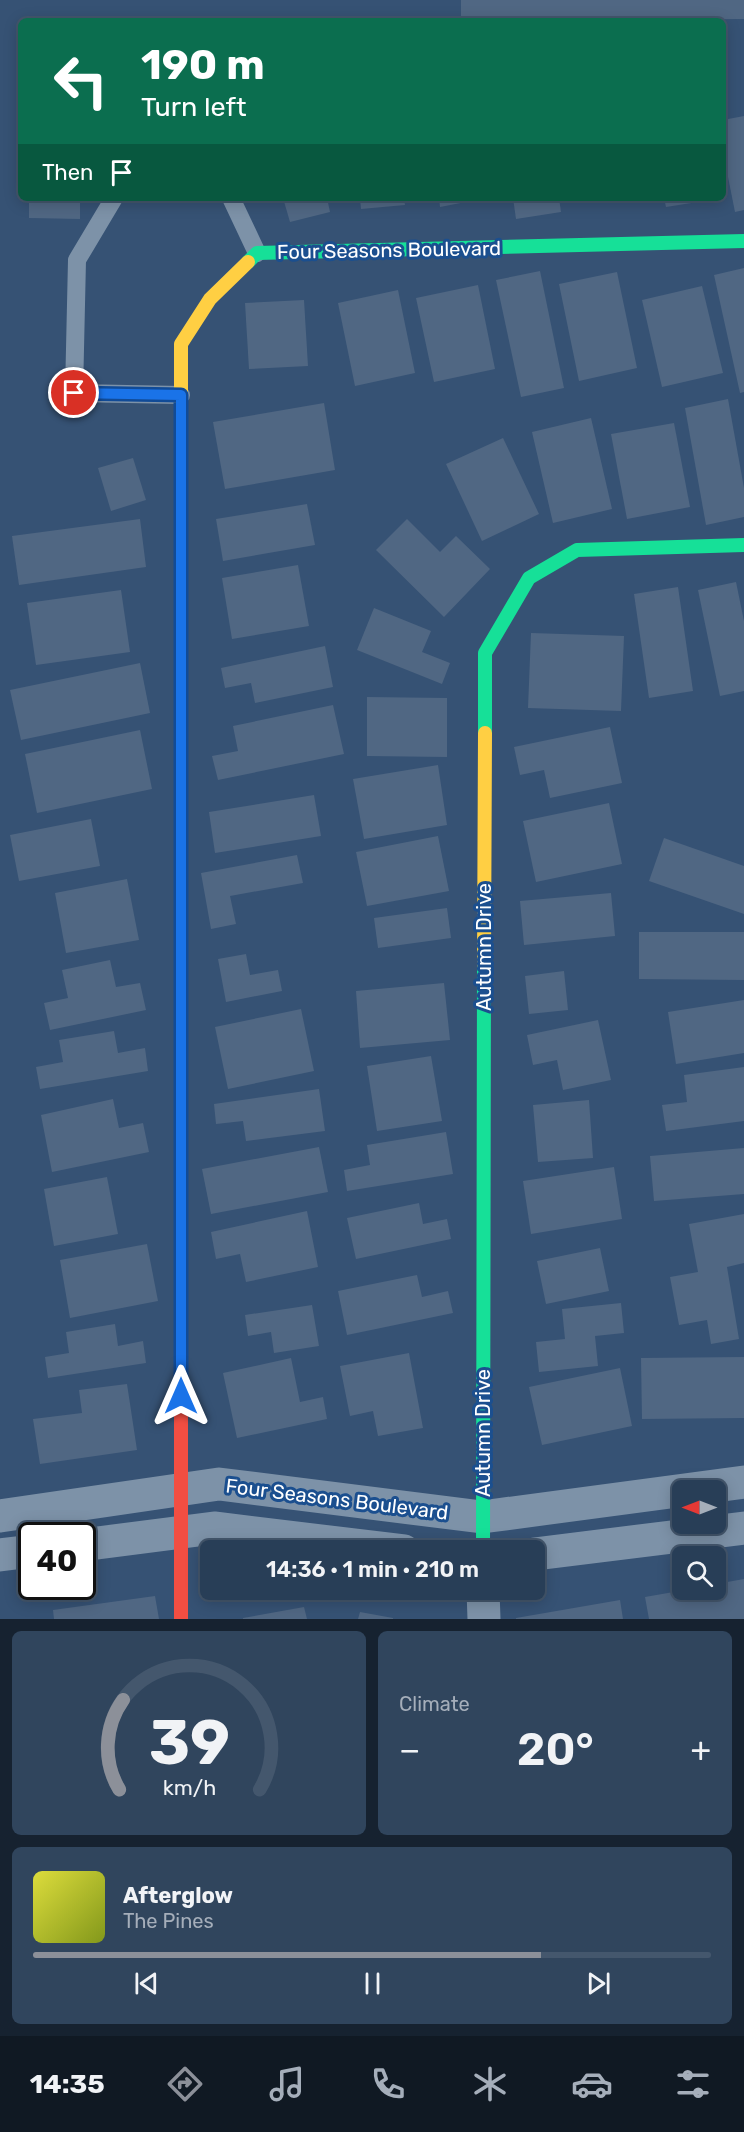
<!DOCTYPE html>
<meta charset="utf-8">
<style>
body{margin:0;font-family:Rubik,sans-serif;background:#30455d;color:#f1f3f6;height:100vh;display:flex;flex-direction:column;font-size:22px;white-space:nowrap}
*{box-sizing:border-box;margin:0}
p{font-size:20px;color:#a5aeba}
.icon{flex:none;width:33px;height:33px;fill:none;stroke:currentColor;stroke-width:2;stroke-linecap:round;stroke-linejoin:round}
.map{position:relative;height:1619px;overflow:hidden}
.drawer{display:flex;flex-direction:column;gap:12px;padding:12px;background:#162230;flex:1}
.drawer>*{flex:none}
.guide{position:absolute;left:18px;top:18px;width:708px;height:183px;border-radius:9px;box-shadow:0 3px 15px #0003,0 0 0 2px #44576d;background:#0b6e4f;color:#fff;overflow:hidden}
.needle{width:39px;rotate:270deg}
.tools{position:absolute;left:672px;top:1480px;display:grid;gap:12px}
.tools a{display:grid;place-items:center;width:54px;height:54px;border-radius:9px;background:#283e57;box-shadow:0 3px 15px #0003,0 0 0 2px #44576d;font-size:30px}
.speed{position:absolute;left:18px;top:1522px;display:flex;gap:12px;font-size:30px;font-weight:700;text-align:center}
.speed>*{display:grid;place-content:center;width:78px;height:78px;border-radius:50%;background:#283e57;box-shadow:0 3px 15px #0003,0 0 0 2px #44576d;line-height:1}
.speed .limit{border:3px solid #111;border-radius:9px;background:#fff;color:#111}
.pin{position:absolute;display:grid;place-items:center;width:51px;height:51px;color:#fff;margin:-26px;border:3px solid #fff;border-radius:50%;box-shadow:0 2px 6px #0007}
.me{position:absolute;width:66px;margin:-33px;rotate:0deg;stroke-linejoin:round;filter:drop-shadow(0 0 4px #0008)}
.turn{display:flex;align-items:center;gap:21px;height:126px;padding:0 24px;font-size:27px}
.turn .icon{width:78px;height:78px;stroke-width:2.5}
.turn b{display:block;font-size:42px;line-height:51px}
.then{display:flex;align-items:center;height:57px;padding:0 24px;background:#0003;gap:12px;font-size:22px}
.big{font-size:45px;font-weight:600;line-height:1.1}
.drawer .widget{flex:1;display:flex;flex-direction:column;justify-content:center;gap:9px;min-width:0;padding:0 21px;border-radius:9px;background:#30455d}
.drawer .dial{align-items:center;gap:0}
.dial svg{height:156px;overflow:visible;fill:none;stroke:#44576d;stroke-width:7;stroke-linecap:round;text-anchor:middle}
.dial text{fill:#f1f3f6;stroke:none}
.song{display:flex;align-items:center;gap:18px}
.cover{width:72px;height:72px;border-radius:9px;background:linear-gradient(135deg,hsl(60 70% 55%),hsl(70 70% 35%))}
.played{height:6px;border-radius:3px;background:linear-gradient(90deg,#8c9099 75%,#44576d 75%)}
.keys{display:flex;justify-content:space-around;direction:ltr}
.heat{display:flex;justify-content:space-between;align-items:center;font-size:33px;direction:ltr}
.drawer .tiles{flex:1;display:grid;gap:12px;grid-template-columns:1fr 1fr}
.widget:last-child{grid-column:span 2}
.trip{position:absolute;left:200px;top:1540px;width:345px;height:60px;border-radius:9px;background:#283e57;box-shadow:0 3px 15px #0003,0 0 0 2px #44576d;font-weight:600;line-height:60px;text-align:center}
.tabs{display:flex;height:96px;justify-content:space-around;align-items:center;background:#101923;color:#a5aeba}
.tabs .icon{width:42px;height:42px}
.tabs .current{color:#8c9099}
.tabs b{font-size:27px;color:#f1f3f6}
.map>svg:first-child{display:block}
.building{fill:#506783}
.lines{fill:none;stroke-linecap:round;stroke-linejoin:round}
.lane{stroke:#7d92a8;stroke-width:18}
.street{stroke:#7d92a8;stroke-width:33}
.fast{stroke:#16e098;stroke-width:14}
.slow{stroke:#ffcf43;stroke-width:14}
.jam{stroke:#f24e42;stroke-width:14}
.route-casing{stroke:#114b97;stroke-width:15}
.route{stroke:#1a73e8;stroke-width:10}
.labels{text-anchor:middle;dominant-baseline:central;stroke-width:6;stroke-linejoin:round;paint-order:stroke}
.street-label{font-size:20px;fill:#fff;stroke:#1b4f8f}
</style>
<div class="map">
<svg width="744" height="1619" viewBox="0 0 744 1619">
<rect width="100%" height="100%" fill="#365274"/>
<g class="building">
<path d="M461,0h283v19l-283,2z"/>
<path d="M744,116v94l-9,2 -12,-60v-32z"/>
<path d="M29,198h51v21l-51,-1z"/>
<path d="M283,198h44l3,14 -40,10z"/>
<path d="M360,198h44l1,7 -44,4z"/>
<path d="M439,198h42v1l-41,8z"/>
<path d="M513,198h46l2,14 -45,7z"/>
<path d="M664,198h39l1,3 -38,6z"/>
<path d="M744,268v124l-4,1 -26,-118z"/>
<path d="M540,271l24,117 -43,9 -25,-117z"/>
<path d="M617,272l20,96 -58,13 -20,-97z"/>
<path d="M478,285l17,84 -61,13 -18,-84z"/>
<path d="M702,286l21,87 -61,14 -20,-87z"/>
<path d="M398,290l17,83 -60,13 -17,-83z"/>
<path d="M304,300l4,66 -59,3 -4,-66z"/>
<path d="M728,399l16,89v29l-38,8 -21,-117z"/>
<path d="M324,403l11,67 -110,19 -12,-67z"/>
<path d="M591,418l21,91 -59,14 -21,-91z"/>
<path d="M674,423l16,84 -63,12 -16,-85z"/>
<path d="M503,438l36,76 -57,27 -36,-77z"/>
<path d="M133,458l13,42 -35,11 -13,-43z"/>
<path d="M307,504l8,41 -92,16 -7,-42z"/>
<path d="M140,519l6,48 -127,18 -7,-49z"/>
<path d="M407,519l33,33 16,-16 34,33 -46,48 -68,-67z"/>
<path d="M298,565l11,61 -77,13 -10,-61z"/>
<path d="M736,582l8,39v70l-24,5 -22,-106z"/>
<path d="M678,587l15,104 -44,7 -15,-104z"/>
<path d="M121,590l9,62 -94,13 -9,-62z"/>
<path d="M374,608l57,23 -9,21 28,11 -8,21 -85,-34z"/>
<path d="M531,633l93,3 -3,75 -93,-3z"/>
<path d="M325,646l8,41 -78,16 -4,-20 -26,5 -4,-20z"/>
<path d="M140,663l10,50 -129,27 -11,-50z"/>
<path d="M367,697l80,1v59l-80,-1z"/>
<path d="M333,705l11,49 -126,26 -6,-24 26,-5 -5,-25z"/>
<path d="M610,727l12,56 -72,15 -6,-28 -24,5 -6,-28z"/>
<path d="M140,730l12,59 -115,24 -12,-59z"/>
<path d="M438,765l9,60 -83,14 -11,-60z"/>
<path d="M314,795l7,41 -106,17 -6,-41z"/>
<path d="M609,803l13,61 -86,18 -13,-61z"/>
<path d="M91,819l9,47 -81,15 -9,-46z"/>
<path d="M438,836l11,55 -82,15 -11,-54z"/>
<path d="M664,838l80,28v48l-95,-33z"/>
<path d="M297,855l6,28 -73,13 6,28 -25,5 -10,-56z"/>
<path d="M127,879l12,61 -73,13 -11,-60z"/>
<path d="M611,893l4,43 -91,9 -4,-44z"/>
<path d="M447,908l4,30 -73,10 -4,-30z"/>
<path d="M639,932h105v48l-105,-1z"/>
<path d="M246,954l4,21 28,-5 4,21 -56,11 -8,-43z"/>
<path d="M110,960l6,27 24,-4 6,27 -96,20 -6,-27 24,-5 -6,-28z"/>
<path d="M564,971l4,39 -39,4 -4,-38z"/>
<path d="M444,983l6,57 -90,8 -4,-57z"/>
<path d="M744,1000v53l-68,11 -8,-52z"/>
<path d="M301,1009l13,62 -86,18 -13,-62z"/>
<path d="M598,1020l13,60 -48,10 -6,-30 -24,5 -6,-30z"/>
<path d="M114,1031l4,22 27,-5 3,23 -108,18 -4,-22 27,-5 -4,-22z"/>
<path d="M431,1056l11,65 -65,10 -10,-65z"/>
<path d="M744,1067v54l-78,10 -4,-26 25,-3 -3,-27z"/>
<path d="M319,1089l6,42 -79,10 -3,-20 -27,3 -2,-20z"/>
<path d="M113,1099l6,29 24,-5 6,29 -97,20 -11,-57z"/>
<path d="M589,1100l4,58 -55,4 -5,-57z"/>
<path d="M446,1132l7,42 -106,17 -3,-21 26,-5 -3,-20z"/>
<path d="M319,1147l9,45 -117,22 -9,-45z"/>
<path d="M744,1148v46l-90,7 -4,-45z"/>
<path d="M614,1167l8,52 -91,15 -8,-53z"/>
<path d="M107,1177l11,57 -64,12 -10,-57z"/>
<path d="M419,1203l4,21 24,-5 4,20 -95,20 -9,-41z"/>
<path d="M307,1211l11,56 -72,15 -6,-28 -24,5 -5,-27z"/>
<path d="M744,1214v49l-17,4 12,72 -28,5 -4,-24 -28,5 -9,-48 28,-5 -9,-48z"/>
<path d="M147,1244l11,57 -88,17 -10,-58z"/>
<path d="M600,1248l9,43 -63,13 -9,-43z"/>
<path d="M417,1275l5,22 26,-6 5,22 -106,22 -9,-44z"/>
<path d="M621,1303l3,30 -29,3 3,30 -59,6 -3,-30 29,-3 -3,-30z"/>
<path d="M312,1305l7,41 -45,7 -3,-21 -23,4 -3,-21z"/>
<path d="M115,1324l3,22 25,-5 3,22 -98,15 -3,-21 24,-4 -3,-21z"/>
<path d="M409,1353l14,75 -45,8 -5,-25 -23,5 -10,-50z"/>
<path d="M744,1357v61l-102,1 -1,-61z"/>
<path d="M291,1358l9,44 23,-5 4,22 -90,19 -14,-65z"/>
<path d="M620,1368l12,58 -90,19 -13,-58z"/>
<path d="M127,1384l10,66 -97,14 -7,-45 49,-6 -3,-23z"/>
<path d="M744,1579v40h-95l-4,-22 40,-7h31v-6z"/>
<path d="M155,1596l4,23h-105l-1,-9z"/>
<path d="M620,1600l3,19h-107v-1z"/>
<path d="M304,1607l3,12h-64v-1z"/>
<path d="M360,1612l33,6v1h-35z"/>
</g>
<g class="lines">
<g class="lane">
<path d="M114,198l-37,62 -3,133 107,2"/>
<path d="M231,198l26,55"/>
</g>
<g class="street">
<path d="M0,1516l219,-32 263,33 262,-35"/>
<path d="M82,1545l132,-17 190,23"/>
<path d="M534,1554l210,-26"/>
<path d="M0,1555l32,-4"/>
<path d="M483,1590l1,29"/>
</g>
<g class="fast">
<path d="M248,262l9,-9 487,-12"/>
<path d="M485,733v-80l44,-75 48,-28 167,-5"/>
<path d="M181,748v625"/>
<path d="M483,1551l1,-586"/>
</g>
<g class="slow">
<path d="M181,748v-404l29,-45 38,-37"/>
<path d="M484,965l1,-232"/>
</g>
<path class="jam" d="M181,1373v246"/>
</g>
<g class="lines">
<g class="route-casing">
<path id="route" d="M74,393l107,2v1001"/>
</g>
<use href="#route" class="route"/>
</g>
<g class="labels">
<g class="street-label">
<text transform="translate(389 250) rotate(-1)">Four Seasons Boulevard</text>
<text transform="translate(484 947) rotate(-90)">Autumn Drive</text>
<text transform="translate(483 1433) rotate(-90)">Autumn Drive</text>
<text transform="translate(337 1499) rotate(7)">Four Seasons Boulevard</text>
</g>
</g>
</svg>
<div class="tools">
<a><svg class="needle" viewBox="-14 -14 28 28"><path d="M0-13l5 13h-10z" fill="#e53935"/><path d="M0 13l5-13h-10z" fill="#a5aeba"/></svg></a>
<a><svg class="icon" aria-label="search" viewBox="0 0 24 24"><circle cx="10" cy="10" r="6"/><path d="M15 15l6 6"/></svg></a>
</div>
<div class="speed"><div class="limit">40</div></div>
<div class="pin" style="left:74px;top:393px;background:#d93025"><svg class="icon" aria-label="arrive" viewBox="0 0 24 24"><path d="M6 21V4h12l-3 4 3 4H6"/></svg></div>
<svg class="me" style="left:181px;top:1396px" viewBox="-20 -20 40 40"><path d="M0-17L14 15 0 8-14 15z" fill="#1a73e8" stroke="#fff" stroke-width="4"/></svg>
<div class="trip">14:36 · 1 min · 210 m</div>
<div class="guide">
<div class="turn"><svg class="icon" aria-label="left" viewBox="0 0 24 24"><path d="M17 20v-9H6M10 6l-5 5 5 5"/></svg><div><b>190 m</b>Turn left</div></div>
<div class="then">Then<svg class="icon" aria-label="arrive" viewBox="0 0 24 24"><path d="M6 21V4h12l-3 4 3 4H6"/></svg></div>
</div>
</div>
<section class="drawer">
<div class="tiles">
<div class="widget dial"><svg viewBox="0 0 100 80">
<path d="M14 69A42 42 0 1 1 86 69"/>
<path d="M14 69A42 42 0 0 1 16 23" stroke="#8c9099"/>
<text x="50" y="56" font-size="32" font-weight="700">39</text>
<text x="50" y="72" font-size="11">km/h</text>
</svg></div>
<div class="widget"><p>Climate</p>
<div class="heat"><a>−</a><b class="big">20°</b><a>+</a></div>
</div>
<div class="widget">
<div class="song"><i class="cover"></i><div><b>Afterglow</b><p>The Pines</p></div></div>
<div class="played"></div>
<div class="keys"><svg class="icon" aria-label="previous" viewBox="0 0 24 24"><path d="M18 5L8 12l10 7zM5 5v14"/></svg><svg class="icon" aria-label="pause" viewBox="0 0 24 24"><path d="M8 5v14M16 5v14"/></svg><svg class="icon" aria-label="next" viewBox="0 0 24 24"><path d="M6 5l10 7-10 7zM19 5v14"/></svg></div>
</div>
</div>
</section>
<nav class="tabs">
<b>14:35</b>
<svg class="icon current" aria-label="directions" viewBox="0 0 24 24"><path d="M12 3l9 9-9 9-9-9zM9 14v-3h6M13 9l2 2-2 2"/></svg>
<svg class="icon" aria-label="music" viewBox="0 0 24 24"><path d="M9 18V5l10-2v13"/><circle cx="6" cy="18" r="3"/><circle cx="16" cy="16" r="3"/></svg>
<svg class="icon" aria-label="phone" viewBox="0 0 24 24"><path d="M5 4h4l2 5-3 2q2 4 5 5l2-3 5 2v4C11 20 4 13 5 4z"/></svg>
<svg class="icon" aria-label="climate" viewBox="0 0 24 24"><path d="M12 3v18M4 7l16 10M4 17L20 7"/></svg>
<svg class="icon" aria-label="car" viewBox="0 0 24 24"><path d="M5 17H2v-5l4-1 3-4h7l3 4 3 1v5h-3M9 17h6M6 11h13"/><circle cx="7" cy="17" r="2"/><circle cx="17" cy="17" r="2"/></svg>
<svg class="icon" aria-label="filters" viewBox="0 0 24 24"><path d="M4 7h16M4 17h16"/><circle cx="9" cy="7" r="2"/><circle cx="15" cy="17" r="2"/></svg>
</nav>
